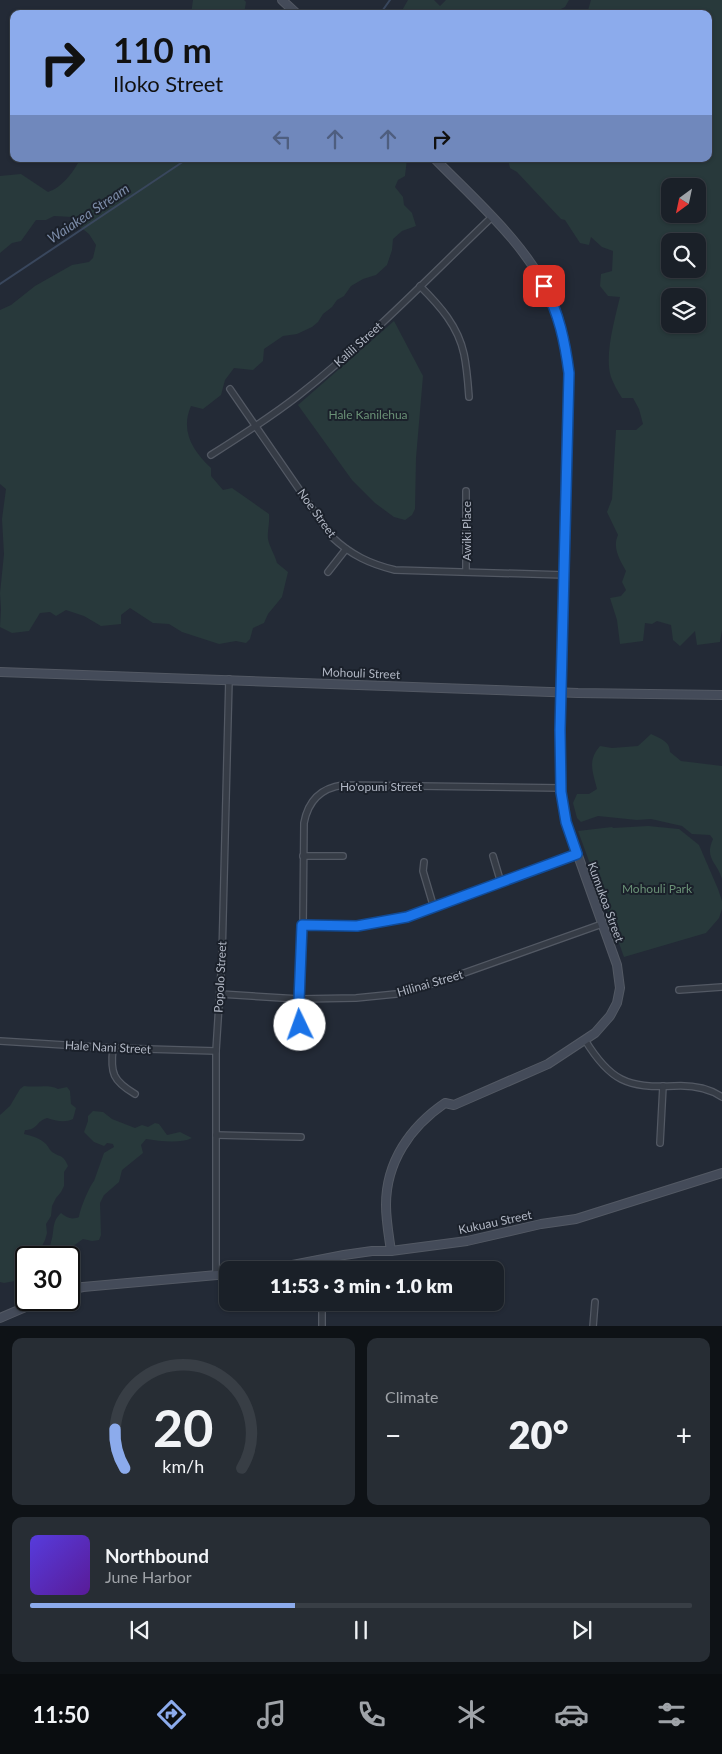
<!DOCTYPE html>
<meta charset="utf-8">
<style>
body{margin:0;font-family:Lato,sans-serif;background:#272d34;color:#f1f3f6;height:100vh;display:flex;flex-direction:column;font-size:19px;white-space:nowrap}
*{box-sizing:border-box;margin:0}
p{font-size:16px;color:#9fa3a8}
.icon{flex:none;width:28px;height:28px;fill:none;stroke:currentColor;stroke-width:2;stroke-linecap:round;stroke-linejoin:round}
.map{position:relative;height:1326px;overflow:hidden}
.sheet{display:flex;flex-direction:column;gap:12px;padding:12px;background:#0e1216;flex:1}
.sheet>*{flex:none}
.top-card{position:absolute;left:10px;top:10px;width:702px;height:152px;border-radius:10px;box-shadow:0 1px 4px #0004,0 0 0 1px #383e45;background:#8cabec;color:#111;overflow:hidden}
.needle{width:32px;rotate:213deg}
.controls{position:absolute;left:661px;top:178px;display:grid;gap:10px}
.controls a{display:grid;place-items:center;width:45px;height:45px;border-radius:10px;background:#1a2028;box-shadow:0 1px 4px #0004,0 0 0 1px #383e45;font-size:25px}
.speed{position:absolute;left:15px;top:1246px;display:flex;gap:10px;font-size:25px;font-weight:700;text-align:center}
.speed>*{display:grid;place-content:center;width:65px;height:65px;border-radius:50%;background:#1a2028;box-shadow:0 1px 4px #0004,0 0 0 1px #383e45;line-height:1}
.speed .limit{border:2px solid #111;border-radius:8px;background:#fff;color:#111}
.pin{position:absolute;display:grid;place-items:center;width:42px;height:42px;color:#fff;margin:-21px;border-radius:10px;box-shadow:0 2px 8px #0006}
.me{position:absolute;width:55px;margin:-28px;rotate:357deg;stroke-linejoin:round;filter:drop-shadow(0 0 4px #0008)}
.turn{display:flex;align-items:center;gap:18px;height:105px;padding:0 20px;font-size:22px}
.turn .icon{width:65px;height:65px;stroke-width:2.5}
.turn b{display:block;font-size:35px;line-height:42px}
.lanes{display:flex;align-items:center;height:48px;padding:0 20px;background:#0003;justify-content:center;gap:25px;direction:ltr}
.lanes .off{opacity:.35}
.big{font-size:38px;font-weight:800;line-height:1.1}
.sheet .tile{flex:1;display:flex;flex-direction:column;justify-content:center;gap:8px;min-width:0;padding:0 18px;border-radius:10px;background:#272d34}
.sheet .dial{align-items:center;gap:0}
.dial svg{height:130px;overflow:visible;fill:none;stroke:#383e45;stroke-width:7;stroke-linecap:round;text-anchor:middle}
.dial text{fill:#f1f3f6;stroke:none}
.song{display:flex;align-items:center;gap:15px}
.cover{width:60px;height:60px;border-radius:8px;background:linear-gradient(135deg,hsl(250 70% 55%),hsl(270 70% 35%))}
.played{height:5px;border-radius:2px;background:linear-gradient(90deg,#8cabec 40%,#383e45 40%)}
.keys{display:flex;justify-content:space-around;direction:ltr}
.heat{display:flex;justify-content:space-between;align-items:center;font-size:28px;direction:ltr}
.sheet .tiles{flex:1;display:grid;gap:12px;grid-template-columns:1fr 1fr}
.tile:last-child{grid-column:span 2}
.trip{position:absolute;left:219px;top:1261px;width:285px;height:50px;border-radius:10px;background:#1a2028;box-shadow:0 1px 4px #0004,0 0 0 1px #383e45;font-weight:800;line-height:50px;text-align:center}
.tab-bar{display:flex;height:80px;justify-content:space-around;align-items:center;background:#0a0d10;color:#9fa3a8}
.tab-bar .icon{width:35px;height:35px}
.tab-bar .on{color:#8cabec}
.tab-bar b{font-size:22px;color:#f1f3f6}
.map>svg:first-child{display:block}
.green{fill:#28393b;fill-rule:evenodd}
.lines{fill:none;stroke-linecap:round;stroke-linejoin:round}
.stream{stroke:#39475d;stroke-width:2}
.street-casing{stroke:#535964;stroke-width:8}
.secondary-casing{stroke:#535964;stroke-width:10}
.street{stroke:#363c46;stroke-width:5.5}
.secondary{stroke:#444b59;stroke-width:8}
.route-casing{stroke:#114b97;stroke-width:12}
.route{stroke:#1a73e8;stroke-width:9}
.labels{text-anchor:middle;dominant-baseline:central;stroke-width:4;stroke-linejoin:round;paint-order:stroke}
.street-label{font-size:12px;fill:#b0b6c3;stroke:#1b212b}
.park-label{font-size:12px;fill:#6a9176;stroke:#1b212b}
.water-label{font-size:14px;font-style:italic;fill:#7c8ca8;stroke:#1b212b}
</style>
<div class="map">
<svg width="722" height="1327" viewBox="0 0 722 1327">
<rect width="100%" height="100%" fill="#232a36"/>
<g class="green">
<path d="M193,0h51l2,2 -2,12h-53z"/>
<path d="M408,0h26l6,6 6,-6h123l-4,7 -14,7h-151z"/>
<path d="M591,0h131v630l-2,12 -23,3 -2,-14 -15,15 -7,-6 -2,-15 -14,-4 -5,3 -7,-1 -2,18 -23,3 -3,-24 -7,-22 11,-2 5,-6 -4,-8 4,-11c-6,-11 -14,-23 -8,-36l-11,-23 5,-13 4,-69h20l7,-6 -4,-15 -6,-11h-11c-4,-6 -8,-13 -11,-21 -7,-21 4,-59 9,-80l-12,-1 -8,-10 1,-12 11,-3 1,-20 -11,-4 -11,-10 -2,8 -9,-2 -15,-23 -4,-1 -44,-47 -7,-4 -2,-8v-1h201v-145h-122zM698,186v28h-28v-28zM698,241v28h-28v-28zM698,296v28h-28v-28z"/>
<path d="M78,159h329l-2,17 -7,4 -3,7 8,10 1,8 8,8 4,13 -14,5 -9,8 -1,11 -5,15 -11,10 -13,4 -12,7 -7,10 -7,4 -5,7 -9,7 -5,8 -6,5 -15,7 -14,2 -19,13 -1,12 -10,9 -19,-2 -9,12 -4,15 -18,14 -12,-3c-11,25 2,45 20,62v8l12,14 9,-2 37,26c1,8 -2,18 -1,25 1,7 7,16 9,24l11,9 -6,25 -14,17 -4,9 -11,5 -3,11 -4,4 -10,-2 -17,3 -37,-12 -13,-8 -16,-1 -23,-15 -9,7v9l-20,2 -17,-10 -18,-6 -10,6 -6,-4 -10,1 -11,18 -17,2 -12,-6 1,-18 -1,-16 4,-39 -2,-35 4,-30 -6,-5v-174l11,-5 24,-19 37,-21 17,-3 4,-4 3,-13 -7,-11 -15,-12 -2,-5 -18,-1 -8,4h-10l-15,21 -9,2 -12,10v-77l21,-2 27,18c13,-4 25,-19 31,-31z"/>
<path d="M394,321l29,55 -7,82 -1,51 -3,6 -7,5 -11,-3 -19,-14 -23,-23 -54,-75z"/>
<path d="M651,734c8,4 19,7 19,18l11,9 41,5v113c-5,-17 -18,-20 -9,-40l-3,-4 -18,-1 -10,-8 -31,-7 -14,1 -39,-4 -17,6 -4,-4 -4,-15 4,-9h12l8,-5c-4,-17 -10,-28 3,-43l12,2 26,-2z"/>
<path d="M648,826l31,3 20,16 19,44 4,12v8l-3,9 -13,15 -82,24 -46,-126 34,-4 1,1z"/>
<path d="M24,1086c12,2 24,-2 34,3l9,-2 3,4 1,13 5,4 -3,11c-8,4 -17,2 -26,-1 -11,3 -9,12 -22,12l-1,4c8,2 16,4 22,10 2,2 3,5 5,7 8,7 12,2 17,15l-4,6v14l-3,6 -5,6 -4,8 -1,10 -5,8 1,9 -2,7 -7,14v3l-12,1v21l-22,4 -4,-1v-167l10,-9 10,-17z"/>
<path d="M93,1111l10,1 9,7 23,9 7,-3 6,2 7,-4 4,1 8,11 13,-3 12,6c-12,6 -33,3 -46,1l-5,6 2,8 -21,17 -3,12 -15,13 -4,8 1,32 -2,5 -7,1 -9,-2 -14,10 -6,1 -3,7h-15c1,-5 5,-9 6,-15 4,-11 0,-20 10,-29 6,5 11,7 18,4 1,-8 10,-30 15,-36l10,-28 10,-6 -1,-3 -6,-1 -3,3 -10,-4 -10,-10 4,-11v-5z"/>
</g>
<g class="lines">
<g class="stream">
<path d="M380,14l10,-14"/>
<path d="M0,284l187,-125"/>
</g>
<g class="street-casing">
<g id="street">
<path d="M420,286c20,20 38,40 44,68 3,14 4,29 5,43"/>
<path d="M230,389l102,148c19,18 38,27 63,33l170,5"/>
<path d="M211,455c30,-19 60,-38 88,-60 69,-54 130,-118 193,-178"/>
<path d="M466,571v-80"/>
<path d="M328,572l18,-23"/>
<path d="M303,856h40"/>
<path d="M493,856l8,27"/>
<path d="M424,862l-1,9 11,37"/>
<path d="M303,925h54l50,-8 170,-63"/>
<path d="M679,990l43,-3"/>
<path d="M220,994l79,5 57,-1 40,-4 40,-11 166,-59"/>
<path d="M300,1025l-1,-24 4,-76 1,-102c4,-22 17,-35 39,-38l218,3"/>
<path d="M585,1040c25,41 42,48 89,46 17,-1 33,1 48,11"/>
<path d="M0,1041l113,7 103,3"/>
<path d="M113,1048c-3,25 0,33 22,46"/>
<path d="M216,1135l85,2"/>
<path d="M660,1143l3,-57"/>
<path d="M323,1270v-11"/>
<path d="M216,1275v-224l6,-94 7,-278"/>
<path d="M322,1327v-25"/>
<path d="M593,1327l2,-25"/>
</g>
</g>
<g class="secondary-casing">
<g id="secondary">
<path d="M282,0l15,14"/>
<path d="M0,672l578,21 144,2"/>
<path d="M391,1251c-2,-15 -5,-30 -5,-46 0,-43 24,-78 59,-102l9,2 94,-41 47,-31 15,-17 7,-13 3,-15 -3,-23 -51,-143 -5,-30 -1,-62 9,-357c-3,-24 -7,-48 -16,-70 -23,-56 -77,-102 -118,-144"/>
<path d="M267,1270l77,-15 28,-4h19l76,-10 74,-17 35,-5 146,-46"/>
<path d="M69,1290l14,-3 145,-13"/>
<path d="M0,1318l42,-18"/>
</g>
</g>
<use href="#street" class="street"/>
<use href="#secondary" class="secondary"/>
</g>
<g class="lines">
<g class="route-casing">
<path id="route" d="M300,1025l-1,-24 3,-76 55,1 50,-9 170,-63 -11,-32 -5,-30 -1,-62 9,-357c-4,-31 -10,-60 -25,-87"/>
</g>
<use href="#route" class="route"/>
</g>
<g class="labels">
<g class="street-label">
<text transform="translate(358 344) rotate(-42)">Kalili Street</text>
<text transform="translate(317 513) rotate(54)">Noe Street</text>
<text transform="translate(466 531) rotate(-90)">Awiki Place</text>
<text transform="translate(361 673) rotate(2)">Mohouli Street</text>
<text x="381" y="786">Ho'opuni Street</text>
<text transform="translate(606 902) rotate(70)">Kumukoa Street</text>
<text transform="translate(220 977) rotate(-87)">Popolo Street</text>
<text transform="translate(430 983) rotate(-16)">Hilinai Street</text>
<text transform="translate(108 1047) rotate(3)">Hale Nani Street</text>
<text transform="translate(495 1222) rotate(-12)">Kukuau Street</text>
</g>
<g class="park-label">
<text x="368" y="414">Hale Kanilehua</text>
<text x="657" y="888">Mohouli Park</text>
</g>
<g class="water-label">
<text transform="translate(88 213) rotate(-34)">Waiakea Stream</text>
</g>
</g>
</svg>
<div class="controls">
<a><svg class="needle" viewBox="-14 -14 28 28"><path d="M0-13l5 13h-10z" fill="#e53935"/><path d="M0 13l5-13h-10z" fill="#9fa3a8"/></svg></a>
<a><svg class="icon" aria-label="search" viewBox="0 0 24 24"><circle cx="10" cy="10" r="6"/><path d="M15 15l6 6"/></svg></a>
<a><svg class="icon" aria-label="layers" viewBox="0 0 24 24"><path d="M12 4l9 5-9 5-9-5zM3 14l9 5 9-5"/></svg></a>
</div>
<div class="speed"><div class="limit">30</div></div>
<div class="pin" style="left:544px;top:286px;background:#d93025"><svg class="icon" aria-label="arrive" viewBox="0 0 24 24"><path d="M6 21V4h12l-3 4 3 4H6"/></svg></div>
<svg class="me" style="left:300px;top:1025px" viewBox="-20 -20 40 40"><circle r="19" fill="#fff"/><path d="M0-13L10 11 0 6-10 11z" fill="#1a73e8"/></svg>
<div class="trip">11:53 · 3 min · 1.0 km</div>
<div class="top-card">
<div class="turn"><svg class="icon" aria-label="right" viewBox="0 0 24 24"><path d="M7 20v-9h11M14 6l5 5-5 5"/></svg><div><b>110 m</b>Iloko Street</div></div>
<div class="lanes"><svg class="icon off" aria-label="left" viewBox="0 0 24 24"><path d="M17 20v-9H6M10 6l-5 5 5 5"/></svg><svg class="icon off" aria-label="ahead" viewBox="0 0 24 24"><path d="M12 20V5M6 11l6-6 6 6"/></svg><svg class="icon off" aria-label="ahead" viewBox="0 0 24 24"><path d="M12 20V5M6 11l6-6 6 6"/></svg><svg class="icon" aria-label="right" viewBox="0 0 24 24"><path d="M7 20v-9h11M14 6l5 5-5 5"/></svg></div>
</div>
</div>
<section class="sheet">
<div class="tiles">
<div class="tile dial"><svg viewBox="0 0 100 80">
<path d="M14 69A42 42 0 1 1 86 69"/>
<path d="M14 69A42 42 0 0 1 8 45" stroke="#8cabec"/>
<text x="50" y="56" font-size="32" font-weight="700">20</text>
<text x="50" y="72" font-size="11">km/h</text>
</svg></div>
<div class="tile"><p>Climate</p>
<div class="heat"><a>−</a><b class="big">20°</b><a>+</a></div>
</div>
<div class="tile">
<div class="song"><i class="cover"></i><div><b>Northbound</b><p>June Harbor</p></div></div>
<div class="played"></div>
<div class="keys"><svg class="icon" aria-label="previous" viewBox="0 0 24 24"><path d="M18 5L8 12l10 7zM5 5v14"/></svg><svg class="icon" aria-label="pause" viewBox="0 0 24 24"><path d="M8 5v14M16 5v14"/></svg><svg class="icon" aria-label="next" viewBox="0 0 24 24"><path d="M6 5l10 7-10 7zM19 5v14"/></svg></div>
</div>
</div>
</section>
<nav class="tab-bar">
<b>11:50</b>
<svg class="icon on" aria-label="directions" viewBox="0 0 24 24"><path d="M12 3l9 9-9 9-9-9zM9 14v-3h6M13 9l2 2-2 2"/></svg>
<svg class="icon" aria-label="music" viewBox="0 0 24 24"><path d="M9 18V5l10-2v13"/><circle cx="6" cy="18" r="3"/><circle cx="16" cy="16" r="3"/></svg>
<svg class="icon" aria-label="phone" viewBox="0 0 24 24"><path d="M5 4h4l2 5-3 2q2 4 5 5l2-3 5 2v4C11 20 4 13 5 4z"/></svg>
<svg class="icon" aria-label="climate" viewBox="0 0 24 24"><path d="M12 3v18M4 7l16 10M4 17L20 7"/></svg>
<svg class="icon" aria-label="car" viewBox="0 0 24 24"><path d="M5 17H2v-5l4-1 3-4h7l3 4 3 1v5h-3M9 17h6M6 11h13"/><circle cx="7" cy="17" r="2"/><circle cx="17" cy="17" r="2"/></svg>
<svg class="icon" aria-label="filters" viewBox="0 0 24 24"><path d="M4 7h16M4 17h16"/><circle cx="9" cy="7" r="2"/><circle cx="15" cy="17" r="2"/></svg>
</nav>
